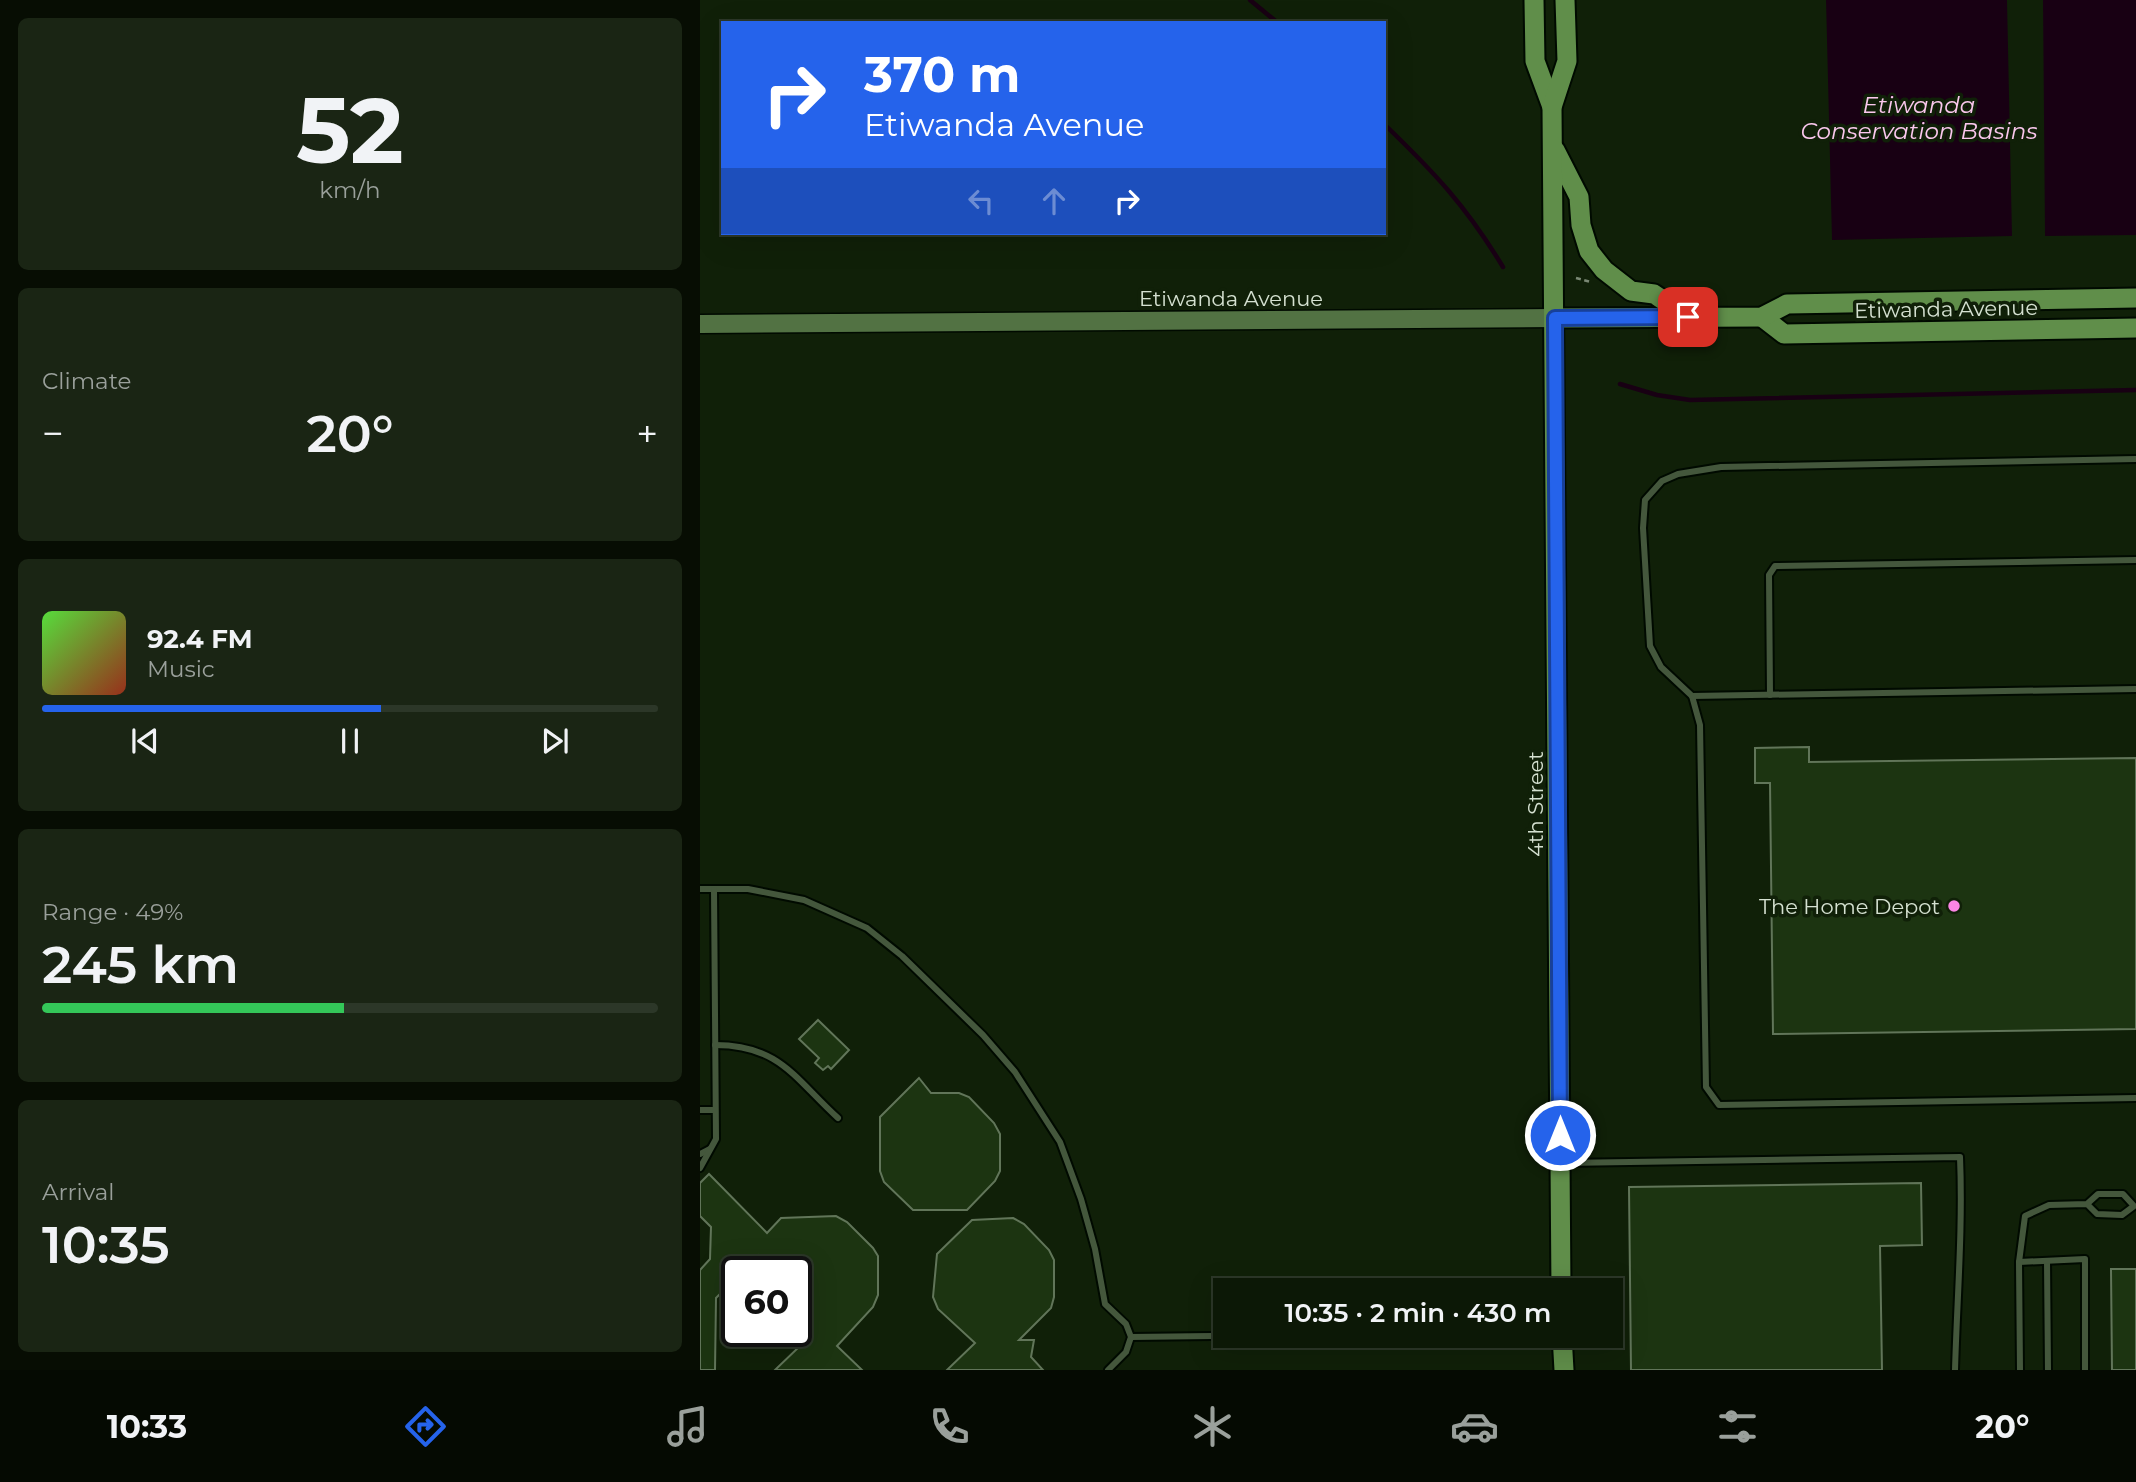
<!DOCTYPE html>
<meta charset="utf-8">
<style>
body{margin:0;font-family:Montserrat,sans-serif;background:#1a2514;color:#f1f3f6;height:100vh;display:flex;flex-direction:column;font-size:26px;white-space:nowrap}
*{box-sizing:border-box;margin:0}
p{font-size:23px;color:#9aa09b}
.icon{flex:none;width:38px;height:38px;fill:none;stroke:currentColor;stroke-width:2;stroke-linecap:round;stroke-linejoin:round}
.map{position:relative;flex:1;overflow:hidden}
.side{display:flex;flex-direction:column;gap:18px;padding:18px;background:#070d03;width:700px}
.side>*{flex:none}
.banner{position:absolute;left:21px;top:21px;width:665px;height:214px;border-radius:0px;box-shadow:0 7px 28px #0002,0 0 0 2px #2c3728;background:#2563eb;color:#fff;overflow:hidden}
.speed{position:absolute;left:21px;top:1256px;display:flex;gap:14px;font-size:35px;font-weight:700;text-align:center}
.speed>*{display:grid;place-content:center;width:91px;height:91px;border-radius:50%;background:#0c1806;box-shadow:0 7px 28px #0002,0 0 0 2px #2c3728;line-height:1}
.speed .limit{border:4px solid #111;border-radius:10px;background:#fff;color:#111}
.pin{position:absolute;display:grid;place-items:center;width:60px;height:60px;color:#fff;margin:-30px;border-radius:14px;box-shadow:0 4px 10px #0006}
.me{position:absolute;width:77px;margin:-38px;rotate:0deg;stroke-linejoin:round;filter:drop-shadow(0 0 5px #0008)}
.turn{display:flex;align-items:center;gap:24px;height:147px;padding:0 28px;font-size:32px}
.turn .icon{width:91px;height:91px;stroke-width:2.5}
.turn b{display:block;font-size:49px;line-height:60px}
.lanes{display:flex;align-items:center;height:66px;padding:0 28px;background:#0003;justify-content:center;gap:35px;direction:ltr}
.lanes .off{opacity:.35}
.big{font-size:52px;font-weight:600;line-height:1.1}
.side .tile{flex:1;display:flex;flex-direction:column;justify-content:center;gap:10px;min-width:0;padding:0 24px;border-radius:10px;background:#1a2514}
.side .dial{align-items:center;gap:0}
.dial b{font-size:91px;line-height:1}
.song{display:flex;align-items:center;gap:21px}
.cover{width:84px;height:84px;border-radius:10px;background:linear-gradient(135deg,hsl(110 70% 55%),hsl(10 70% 35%))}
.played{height:7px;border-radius:4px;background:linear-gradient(90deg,#2563eb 55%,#2c3728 55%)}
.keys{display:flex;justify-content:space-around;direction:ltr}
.heat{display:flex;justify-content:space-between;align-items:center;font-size:38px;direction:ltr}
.charge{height:10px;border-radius:5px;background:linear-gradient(90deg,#34c759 49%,#2c3728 0)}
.trip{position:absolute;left:513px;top:1278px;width:410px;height:70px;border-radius:0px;background:#0c1806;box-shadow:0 7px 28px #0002,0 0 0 2px #2c3728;font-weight:600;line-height:70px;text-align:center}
.menu{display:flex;height:112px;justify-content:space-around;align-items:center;background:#050a02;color:#9aa09b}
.menu .icon{width:49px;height:49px}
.menu .active{color:#2563eb}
.menu b{font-size:32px;color:#f1f3f6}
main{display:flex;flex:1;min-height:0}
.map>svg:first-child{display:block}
.water{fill:#180013}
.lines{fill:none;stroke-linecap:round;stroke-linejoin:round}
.stream{stroke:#180013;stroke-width:4.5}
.building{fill:#1c3411;stroke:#617559;stroke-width:2}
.lane-casing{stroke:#000a00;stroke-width:10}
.secondary-casing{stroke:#000a00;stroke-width:21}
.primary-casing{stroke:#000a00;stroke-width:23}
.path{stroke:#7a8874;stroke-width:2.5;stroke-dasharray:5 3.5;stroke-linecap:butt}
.lane{stroke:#44573c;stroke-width:6}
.secondary{stroke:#527243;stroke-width:18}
.primary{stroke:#608e4a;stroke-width:19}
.route-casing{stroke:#184099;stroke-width:18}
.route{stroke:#2563eb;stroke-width:12}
.poi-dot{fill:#fc86e4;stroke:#102008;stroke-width:2.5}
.labels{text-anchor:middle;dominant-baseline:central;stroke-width:7;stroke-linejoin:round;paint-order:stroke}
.street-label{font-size:21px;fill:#d5e1d1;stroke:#102008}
.poi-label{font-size:21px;fill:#d5e1d1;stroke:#102008;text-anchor:end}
.water-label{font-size:23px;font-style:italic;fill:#fbc8ee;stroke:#102008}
</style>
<main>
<section class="side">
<div class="tile dial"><b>52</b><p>km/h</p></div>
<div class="tile"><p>Climate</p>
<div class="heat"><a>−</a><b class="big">20°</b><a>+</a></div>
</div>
<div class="tile">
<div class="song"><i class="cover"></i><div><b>92.4 FM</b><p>Music</p></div></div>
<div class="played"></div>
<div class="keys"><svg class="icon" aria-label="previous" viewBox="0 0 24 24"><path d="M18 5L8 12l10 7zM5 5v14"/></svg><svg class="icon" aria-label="pause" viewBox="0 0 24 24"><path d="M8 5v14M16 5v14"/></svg><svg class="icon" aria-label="next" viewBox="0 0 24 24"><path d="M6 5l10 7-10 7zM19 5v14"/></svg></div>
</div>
<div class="tile"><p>Range · 49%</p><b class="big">245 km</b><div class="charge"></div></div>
<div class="tile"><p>Arrival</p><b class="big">10:35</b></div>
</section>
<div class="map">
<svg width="1436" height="1370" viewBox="0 0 1436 1370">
<rect width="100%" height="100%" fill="#102008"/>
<g class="water">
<path d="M1126,0h181l5,236 -180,4z"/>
<path d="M1343,0h93v235l-91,1z"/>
</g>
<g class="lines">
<g class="stream">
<path d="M550,0l28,23"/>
<path d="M684,124c51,49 82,82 119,143"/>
<path d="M920,384l37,11 33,5 446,-10"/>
</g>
</g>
<g class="building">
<path d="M1109,747v15l327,-4v271l-363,5 -3,-251h-15v-35z"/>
<path d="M118,1020l31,30 -18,19 -3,-3 -5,4 -8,-7 4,-5 -20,-19z"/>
<path d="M219,1078l12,15h28l10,4 25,26 6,11v37l-5,10 -28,29h-54l-29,-28 -4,-11v-54z"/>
<path d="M9,1174l58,59 14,-15 55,-2 11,6 26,26 5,8v39l-5,12 -36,39 25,24h-87l26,-25 -14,-13h9v-60h-38v-16l-17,16h-4v5l-21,21 -1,72h-15v-100l10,-11 1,-32 -11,-11v-33z"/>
<path d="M1221,1183l1,62 -42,1 2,124h-251l-2,-183z"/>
<path d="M313,1218l11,6 25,26 5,10v37l-3,11 -32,32h15l-3,17 12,13h-96l28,-27 -37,-34 -5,-12 4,-43 35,-34z"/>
<path d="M1411,1269h25v101h-24z"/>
</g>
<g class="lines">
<g class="lane-casing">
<g id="lane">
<path d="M1436,459l-415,8 -43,7 -16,7 -17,19 -2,28 7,118 11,21 31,29 8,29 6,362 13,18 417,-7"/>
<path d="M1070,695l-1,-120 6,-9 361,-6"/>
<path d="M992,696l444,-7"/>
<path d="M0,889h48l56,11 63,28 35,28 81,79 32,37 45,70 21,57 14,50 10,55 21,20 5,13 -5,15 -18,18"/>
<path d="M15,1045c65,0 80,34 123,73"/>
<path d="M0,1110h15"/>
<path d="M0,1154l10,-5"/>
<path d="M863,1163l397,-6c3,71 -3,142 -5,213"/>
<path d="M0,1168l16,-29 -2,-249"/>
<path d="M1347,1261l1,109"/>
<path d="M1319,1262l66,-3v111"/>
<path d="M431,1337l170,-2"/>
<path d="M1320,1370l-1,-108 6,-46 24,-11 38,-1 11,-10h25l11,12 -12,9 -25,-1 -10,-10"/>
</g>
</g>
<g class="secondary-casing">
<path id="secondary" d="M0,324l855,-6"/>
</g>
<g class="primary-casing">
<g id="primary">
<path d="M834,0l1,61 17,46"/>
<path d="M855,150l24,47 2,28 8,26 15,19 27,21 23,3 34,23"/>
<path d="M1062,317l22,17 352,-6"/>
<path d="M855,318l207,-1 25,-13 349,-6"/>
<path d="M861,1290l-9,-1183 15,-46 -2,-61"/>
<path d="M862,1335l2,35"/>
</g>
</g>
<path class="path" d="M876,278l15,4"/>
<use href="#lane" class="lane"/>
<use href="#secondary" class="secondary"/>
<use href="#primary" class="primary"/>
</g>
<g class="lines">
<g class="route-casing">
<path id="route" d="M860,1135l-5,-817 133,-1"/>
</g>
<use href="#route" class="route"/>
</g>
<circle class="poi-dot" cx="1254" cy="906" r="7"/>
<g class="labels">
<g class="street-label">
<text x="531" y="298">Etiwanda Avenue</text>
<text transform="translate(1246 309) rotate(-1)">Etiwanda Avenue</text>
<text transform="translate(835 804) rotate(-90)">4th Street</text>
</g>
<g class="poi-label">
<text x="1240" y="906">The Home Depot</text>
</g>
<g class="water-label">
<text x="1219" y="105">Etiwanda<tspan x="1219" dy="26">Conservation Basins</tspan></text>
</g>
</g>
</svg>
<div class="speed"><div class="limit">60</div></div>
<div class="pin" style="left:988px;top:317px;background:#d93025"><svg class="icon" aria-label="arrive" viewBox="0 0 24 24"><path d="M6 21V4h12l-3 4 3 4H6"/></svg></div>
<svg class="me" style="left:860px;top:1135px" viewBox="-20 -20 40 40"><circle r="17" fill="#2563eb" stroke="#fff" stroke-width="3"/><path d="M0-11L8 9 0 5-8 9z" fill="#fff"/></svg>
<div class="trip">10:35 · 2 min · 430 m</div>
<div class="banner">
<div class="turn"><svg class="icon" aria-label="right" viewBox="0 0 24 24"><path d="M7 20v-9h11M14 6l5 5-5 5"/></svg><div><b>370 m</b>Etiwanda Avenue</div></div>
<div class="lanes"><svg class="icon off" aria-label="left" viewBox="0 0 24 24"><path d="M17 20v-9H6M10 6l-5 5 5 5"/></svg><svg class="icon off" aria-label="ahead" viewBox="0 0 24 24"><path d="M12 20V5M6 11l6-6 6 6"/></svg><svg class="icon" aria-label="right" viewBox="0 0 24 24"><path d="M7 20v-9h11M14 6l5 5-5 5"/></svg></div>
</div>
</div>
</main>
<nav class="menu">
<b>10:33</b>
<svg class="icon active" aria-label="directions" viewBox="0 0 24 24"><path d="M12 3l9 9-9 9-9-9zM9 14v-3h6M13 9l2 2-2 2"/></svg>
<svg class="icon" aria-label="music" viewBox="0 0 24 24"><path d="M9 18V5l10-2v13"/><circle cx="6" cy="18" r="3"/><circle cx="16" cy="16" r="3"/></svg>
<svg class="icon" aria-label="phone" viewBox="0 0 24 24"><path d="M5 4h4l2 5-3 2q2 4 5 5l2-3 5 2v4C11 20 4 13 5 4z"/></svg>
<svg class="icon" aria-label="climate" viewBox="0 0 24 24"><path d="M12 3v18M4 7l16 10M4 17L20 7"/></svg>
<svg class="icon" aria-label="car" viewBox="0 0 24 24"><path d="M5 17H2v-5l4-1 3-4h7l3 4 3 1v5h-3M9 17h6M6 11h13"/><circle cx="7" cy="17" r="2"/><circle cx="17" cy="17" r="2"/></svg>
<svg class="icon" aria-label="filters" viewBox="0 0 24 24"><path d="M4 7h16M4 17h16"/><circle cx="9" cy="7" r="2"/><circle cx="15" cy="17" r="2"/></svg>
<b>20°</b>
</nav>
